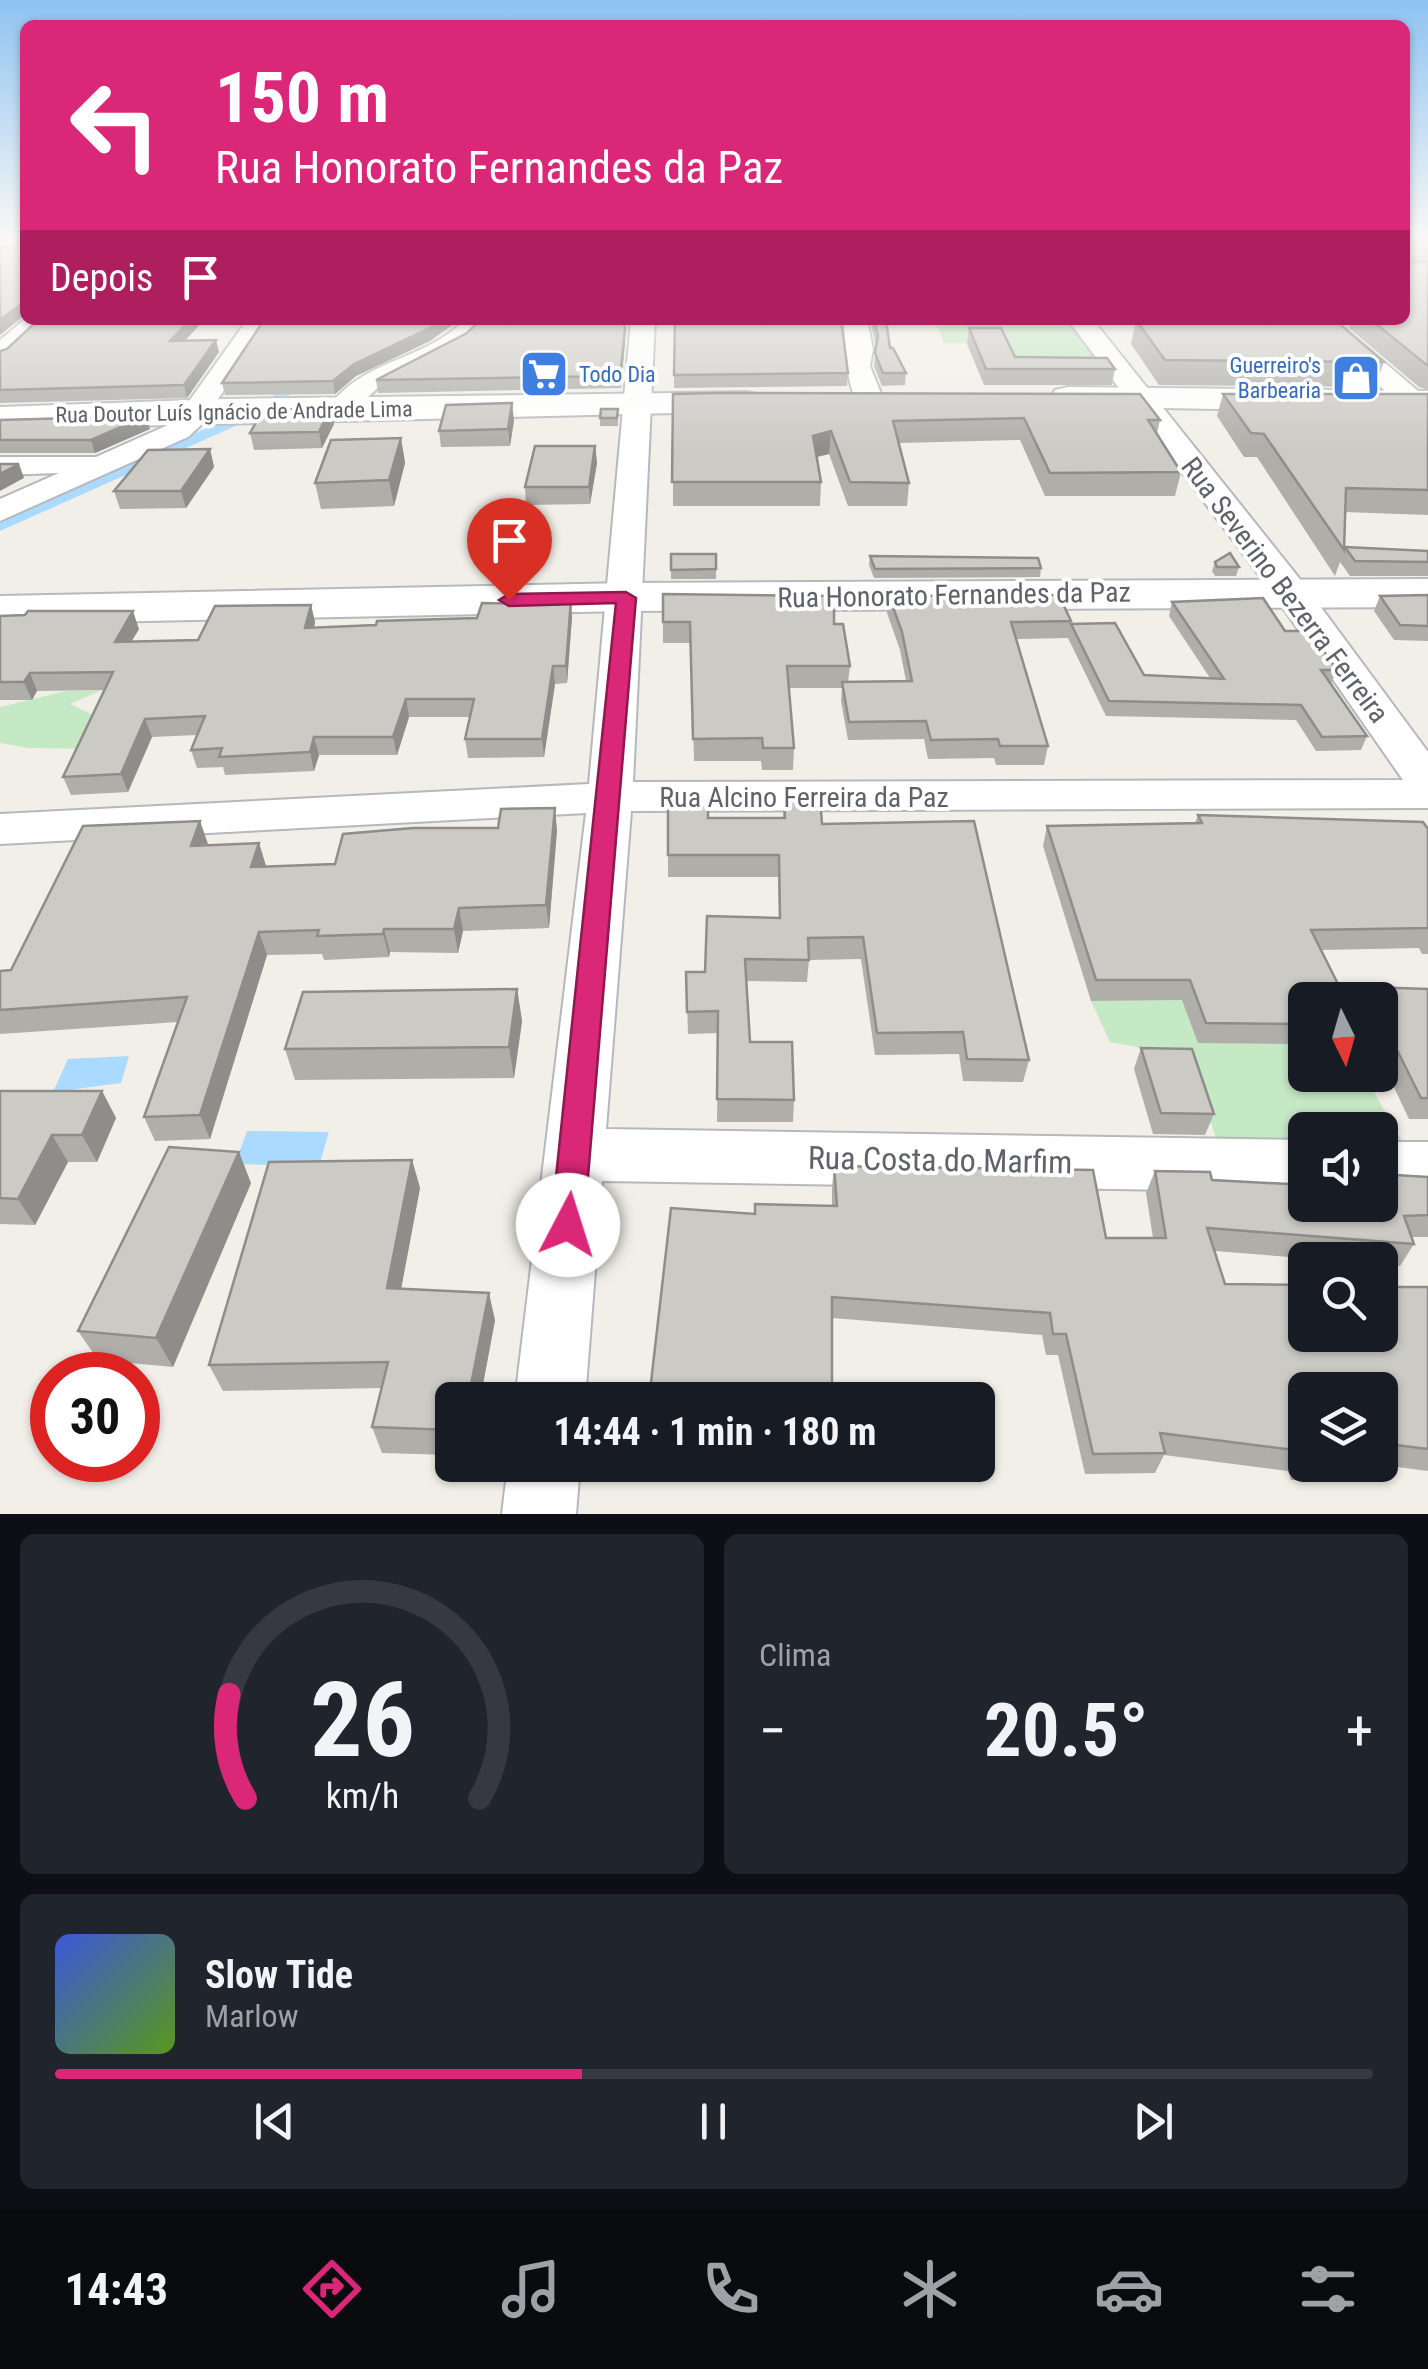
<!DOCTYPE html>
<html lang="pt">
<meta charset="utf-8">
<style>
body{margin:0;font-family:"Roboto Condensed",sans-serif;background:#20242c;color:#f1f3f6;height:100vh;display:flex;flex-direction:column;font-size:38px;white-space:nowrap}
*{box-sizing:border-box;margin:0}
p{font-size:32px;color:#9ea1a6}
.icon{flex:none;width:55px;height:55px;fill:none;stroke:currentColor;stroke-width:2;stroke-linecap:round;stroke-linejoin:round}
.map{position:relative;height:1514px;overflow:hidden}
.sheet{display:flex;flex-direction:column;gap:20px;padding:20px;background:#0d0f14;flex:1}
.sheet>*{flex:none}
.banner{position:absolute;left:20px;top:20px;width:1390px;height:305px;border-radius:15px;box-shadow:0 2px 8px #0004;background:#db2777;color:#fff;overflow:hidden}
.needle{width:65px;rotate:175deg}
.tools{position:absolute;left:1288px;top:982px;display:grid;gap:20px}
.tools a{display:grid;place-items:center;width:110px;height:110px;border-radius:15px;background:#171b24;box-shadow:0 2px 8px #0004;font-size:50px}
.speed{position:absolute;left:30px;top:1352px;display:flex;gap:20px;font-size:50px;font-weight:700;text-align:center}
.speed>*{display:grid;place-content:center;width:130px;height:130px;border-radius:50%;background:#171b24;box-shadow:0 2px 8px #0004;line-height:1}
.speed .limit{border:15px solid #d22;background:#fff;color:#111}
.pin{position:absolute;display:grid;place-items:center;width:85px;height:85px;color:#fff;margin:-102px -42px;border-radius:50% 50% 50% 0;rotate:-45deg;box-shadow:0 0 10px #0007}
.pin .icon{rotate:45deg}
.me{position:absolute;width:110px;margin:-55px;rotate:5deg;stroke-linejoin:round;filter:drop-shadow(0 0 8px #0008)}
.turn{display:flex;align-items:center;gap:35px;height:210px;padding:0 30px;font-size:45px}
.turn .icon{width:130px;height:130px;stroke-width:2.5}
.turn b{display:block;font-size:70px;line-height:85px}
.then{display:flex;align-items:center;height:95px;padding:0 30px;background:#0003;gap:20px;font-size:38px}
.big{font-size:75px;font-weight:700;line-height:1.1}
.sheet .tile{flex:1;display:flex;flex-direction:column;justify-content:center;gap:15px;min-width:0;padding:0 35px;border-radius:15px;background:#20242c}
.sheet .dial{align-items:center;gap:0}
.dial svg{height:260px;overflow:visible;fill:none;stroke:#363941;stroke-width:7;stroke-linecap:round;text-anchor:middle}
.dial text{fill:#f1f3f6;stroke:none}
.song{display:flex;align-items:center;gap:30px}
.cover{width:120px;height:120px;border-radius:15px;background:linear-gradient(135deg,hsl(230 70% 55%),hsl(90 70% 35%))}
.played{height:10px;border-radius:5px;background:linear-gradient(90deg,#db2777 40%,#363941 40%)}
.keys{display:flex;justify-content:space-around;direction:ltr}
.heat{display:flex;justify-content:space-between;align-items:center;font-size:55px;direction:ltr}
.sheet .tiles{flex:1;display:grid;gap:20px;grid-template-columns:1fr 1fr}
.tile:last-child{grid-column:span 2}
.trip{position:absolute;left:435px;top:1382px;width:560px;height:100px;border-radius:15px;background:#171b24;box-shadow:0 2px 8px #0004;font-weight:700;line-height:100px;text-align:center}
.tabs{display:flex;height:160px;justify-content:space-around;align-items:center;background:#090b0e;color:#9ea1a6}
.tabs .icon{width:70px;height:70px}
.tabs .on{color:#db2777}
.tabs b{font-size:45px;color:#f1f3f6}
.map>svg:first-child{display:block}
.green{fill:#c5e8c5}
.water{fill:#aadaff}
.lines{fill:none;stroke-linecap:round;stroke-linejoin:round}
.minor-casing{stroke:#b5b8bc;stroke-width:4}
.secondary-casing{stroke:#b6babf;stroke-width:4}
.minor{fill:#fff;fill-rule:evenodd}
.secondary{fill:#fff;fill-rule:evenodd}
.wall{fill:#afaea9;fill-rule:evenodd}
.shaded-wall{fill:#8f8d8a}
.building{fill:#cccac5;stroke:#8f8d8a;stroke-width:2.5}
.route{fill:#db2777;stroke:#8e194d;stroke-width:2.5}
.labels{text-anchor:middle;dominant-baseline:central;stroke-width:8;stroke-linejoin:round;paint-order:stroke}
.far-shop-label{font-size:22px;fill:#366cbe;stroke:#fff;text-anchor:end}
.far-street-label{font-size:22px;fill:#5f6368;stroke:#fff}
.street-label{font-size:28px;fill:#5f6368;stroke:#fff}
.near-street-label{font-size:32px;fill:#5f6368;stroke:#fff}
</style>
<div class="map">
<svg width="1428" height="1514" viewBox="0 0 1428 1514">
<rect width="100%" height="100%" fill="#f1efe8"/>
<g class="green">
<path d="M935,320h138l32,52h-79l-28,-28 -54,-1z"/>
<path d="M102,690l-32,14 51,24 -22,21 -70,-1 -29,-5v-36l66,-16z"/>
<path d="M1261,979l44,79v17h59l44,76 -28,-1v-20h-75v18l-87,-3 -28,-88 -80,-15 -19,-41 74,-1z"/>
</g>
<g class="water">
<path d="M316,354l-15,29 -23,24 -278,124v-10l269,-121z"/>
<path d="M129,1056l-8,27 -68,9 15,-33z"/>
<path d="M247,1131l82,1 -10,34 -84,-2z"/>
</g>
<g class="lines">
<g class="minor-casing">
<g id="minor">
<path d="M25,319l26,1 -42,38 -9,3v-21z"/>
<path d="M247,320h24l-71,106 -12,11 -188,84v-22l59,-26 -59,2v-18h96l72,-32 12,-11z"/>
<path d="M464,320h25c-26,36 -70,41 -106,64 -15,10 -25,29 -42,33l-14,-8c36,-51 99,-48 137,-89z"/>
<path d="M631,320h24l-22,462 770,-2 -126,-181 -209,-279h25l210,263 125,169v56l-797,3 -25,318 699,11v52l-703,-11 -17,219h-70l71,-587 -586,31v-30l589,-30z"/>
<path d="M843,320h24l6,29 -3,17 14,35 -4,6h-20c-17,-28 -12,-56 -17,-87z"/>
<path d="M1307,320h27l90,76 4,6 -4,6h-20z"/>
<path d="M1380,1142h48v54l-48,-2z"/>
<path d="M508,1465h72l-4,49h-74z"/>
</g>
</g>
<g class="secondary-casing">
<g id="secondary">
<path d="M1068,387l360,4v22l-373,-7 -5,-8 5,-8z"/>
<path d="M747,392l13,3 5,8 -5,8 -760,18v-22l223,-8z"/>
<path d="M1428,579v28l-802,4 -626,13v-28l626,-13z"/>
</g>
</g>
<use href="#minor" class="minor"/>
<use href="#secondary" class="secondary"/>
</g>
<g class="wall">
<path d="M1405,239h23v151l-9,-3 -70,-59 3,-8h53z"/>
<path d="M264,320h195l-29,21 -74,35 -21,18 -110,1 -3,-12z"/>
<path d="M870,320h16l4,28 16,25 -1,12 -23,1 -8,-20 2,-20z"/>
<path d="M1136,320l248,42 -9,25 -216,-2 -28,-41z"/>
<path d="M969,328l46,29 100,12 -3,16h-128l-17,-41z"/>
<path d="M467,333l158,9 -4,46 -243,5 -2,-13z"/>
<path d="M185,341l34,11 -32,46 -187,5v-52z"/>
<path d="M848,373l-1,13 -173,2v-13z"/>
<path d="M673,394l487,26 -3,14 24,38 -6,24h-130l-25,-56 -121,3 10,40 -2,23h-59l-19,-52 -12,3 4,25 -1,24h-147z"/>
<path d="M1223,394h205v121l-83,-3 -1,36 84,3v25h-78l-10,-14 -5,14 -78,-119h-13l-27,-41z"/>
<path d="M330,408l4,16 -12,24 -68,2 -4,-17z"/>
<path d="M618,417v9h-18v-8z"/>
<path d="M0,420l150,9 -55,24h-95z"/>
<path d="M514,420l-4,26 -69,1 -2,-16z"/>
<path d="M401,438l4,25 -11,43 -73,3 -6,-26z"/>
<path d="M595,446l2,17 -7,41 -64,1 -1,-18z"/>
<path d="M210,449l4,18 -28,41 -66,1 -6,-18z"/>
<rect x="671" y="554" width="45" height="25"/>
<path d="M870,556l171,12 -1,9 -166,1 -5,-13z"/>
<path d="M1215,562l24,5 -3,9h-21l-3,-5z"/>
<path d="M663,594l171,30 16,42 -2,16 58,-1 -6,-31 -13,-37 2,-17 182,25v3l73,51 66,3 -41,-62 3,-14 113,29 52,39 -6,14 36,52 -6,14 -45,1 -20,-31 -190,-4 -38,-78 -51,1 31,107 -4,19h-48l-2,-7 -66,1 -4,-20 -76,1 -7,-39 1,-13h-53l5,60 -1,22h-31l-1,-9h-67l-3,-118h-28z"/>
<path d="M1428,595v46l-34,-1 -20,-29 6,-15z"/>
<path d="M311,605l4,17 -1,6 258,-11 -5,66 -12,1 -11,73 -76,1 -3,-19 5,-22h-61l-12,38h-78l-5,16 -89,4 -2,-8 -26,1 -6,-18 6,-15 -45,2 -24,55 -57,3 -8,-18 41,-87 -67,1 -5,9h-32v-84l139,13 -8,12 67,-1z"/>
<path d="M784,796l38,28 207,236 -6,22 -60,-1 -4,-27 -84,1 -14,-96 -52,1 -2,22 -61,-1 4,61 44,58 -1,22h-76l1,-89 -30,1 -2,-62h19l74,-54 -1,-41h-110v-69l40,10h75z"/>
<path d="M1198,815l230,14v125h-6l-3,-6 -98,2 18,36 89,3v130h-19l-29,-61v-58h-75v58h-1l-7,-14 -99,-1 -16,-43 -91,1 -48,-155 4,-20 148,-3z"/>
<path d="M557,830l-8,98 -86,3 -5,22 -68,-1 -1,5 -65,3 -2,-6 -55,1 -57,184 -55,2 -11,-24 34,-95 -178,12v-63l11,-1 197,-125 51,-2 7,24 69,-3z"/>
<path d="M517,989l5,32 -8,57 -219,2 -10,-31z"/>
<path d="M1141,1048l73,66 -9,21 -52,-1 -19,-65z"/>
<path d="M0,1091h102l14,27 -19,44h-29l-33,63 -35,-1z"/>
<path d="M412,1160l8,28 -19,101 94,31 -15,80h-28v55l-70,-2 -10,-26 9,-39 -158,3 -14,-26z"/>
<path d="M834,1166l272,72h47l-7,-45 9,-22 57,9 84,5 6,-12h3v32l123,-28v60h-16l2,7 -14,22 -20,-2v-4h-53l-112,-9 10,33 203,3v184l-46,-6 -12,16 -79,-1 -3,-9 -124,-16 -9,18 -70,1 -27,-119h-12l-4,-20 -210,-17v-130zM1305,1390h75v75h-75z"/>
<path d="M251,1183l-78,184 -75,-7 -20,-29z"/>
</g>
<g class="shaded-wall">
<path d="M21,304l4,11 -25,20v-15z"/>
<path d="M190,320h14l-30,33 -4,-12z"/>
<path d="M441,320h18l-29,21 -74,35 -21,18 -2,-13 21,-17z"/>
<path d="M625,330v12l-4,46 -1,-12z"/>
<path d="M216,340l3,12 -32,46 -3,-13z"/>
<path d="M512,403l2,17 -4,26 -2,-17z"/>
<path d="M330,408l4,16 -12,24 -3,-16z"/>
<path d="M146,416l4,13 -55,24 -4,-13z"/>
<path d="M831,431l-2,23 -17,4 1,-22z"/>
<path d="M401,438l4,25 -11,43 -5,-26z"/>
<path d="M595,446l2,17 -7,41 -1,-17z"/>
<path d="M210,449l4,18 -28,41 -5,-17z"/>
<path d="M19,464l5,14 -24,13v-17z"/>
<path d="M571,600l1,17 -5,66 -1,-17z"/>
<path d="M311,605l4,17 -5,24 -5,-18z"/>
<path d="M133,611l6,18 -18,30 -6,-17z"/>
<path d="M553,666l2,18 -11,73 -2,-18z"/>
<path d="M30,673l7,18 -5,9 -8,-18z"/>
<path d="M406,699l3,18 -12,38 -4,-18z"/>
<path d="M145,719l7,18 -24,55 -7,-18z"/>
<path d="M314,737l5,18 -5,16 -4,-19z"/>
<path d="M555,808l2,22 -8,98 -3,-23z"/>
<path d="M200,821l8,23 -17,2z"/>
<path d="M259,843l7,23 -8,24 -7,-23z"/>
<path d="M459,908l4,23 -5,22 -4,-24z"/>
<path d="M384,929l6,23 -1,5 -6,-23z"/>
<path d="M259,932l8,23 -57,184 -10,-24z"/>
<path d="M517,989l5,32 -8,57 -5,-31z"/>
<path d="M102,1091l14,27 -19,44 -15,-27z"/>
<path d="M52,1135l16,27 -33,63 -17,-26z"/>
<path d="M239,1152l12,31 -78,184 -17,-29z"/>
<path d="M412,1160l8,28 -24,128 -9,-28z"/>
<path d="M489,1293l6,27 -15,80h-12z"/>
</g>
<g class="building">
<path d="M24,239l1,65h-4l-21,16v-74h24z"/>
<path d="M1405,239h23v4h-19v19h19v104l-57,-46h34z"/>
<path d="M38,320h152l-20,21 46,-1 -32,45 -184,5v-39l7,-2z"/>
<path d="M264,320h177l-13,9 -74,35 -21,17 -111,2z"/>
<path d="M480,320h144l1,10 -5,46 -244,4 91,-47z"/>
<path d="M675,320h166l7,53 -174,2z"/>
<path d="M874,320h12l4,28h3l13,25h-23l-8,-20 3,-17z"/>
<path d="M1136,320h199l49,42 -219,-2z"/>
<path d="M969,328h32l14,29 92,1 8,11h-129z"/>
<path d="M714,393l426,1 20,26h-12l33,52 -131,1 -26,-55 -131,3 16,62 -59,-1 -19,-51 -18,5 8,46h-149l1,-88z"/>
<path d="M1223,394h205v96l-82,-2 -2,62 -80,-116 -13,-1z"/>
<path d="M512,403l-4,26 -69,2 7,-26z"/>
<path d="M330,408l-11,24 -69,1 13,-23z"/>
<path d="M601,409h17l-1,9h-17z"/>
<path d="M146,416l-55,24h-91v-20z"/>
<path d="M401,438l-12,42 -74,3 16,-43z"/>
<path d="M535,446h60l-6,41h-64z"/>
<path d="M210,449l-29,42h-67l34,-41z"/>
<path d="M0,464h19l-19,10z"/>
<path d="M1345,547l83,4v11l-73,-1z"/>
<path d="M1230,553l9,14h-22l-2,-5z"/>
<path d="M671,554h45v15l-45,1z"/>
<path d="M870,556l168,2 3,10 -166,1z"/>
<path d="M663,594l171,2v28h9l7,42h-63l7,82h-31l-1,-10 -69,1 -3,-117h-27z"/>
<path d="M1059,595l12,26 -60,1 37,124h-48l-2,-7 -67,1 -5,-19 -77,1 -7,-40 70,-1 -10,-49 -13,-36z"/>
<path d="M1428,595v31l-28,-1 -20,-29z"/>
<path d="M1263,598l22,33h25l27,39h-16l46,66 -45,1 -21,-32 -192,-4 -38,-77 44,-1 29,52 80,4 -52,-77z"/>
<path d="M571,600l-5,66h-13l-11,73h-77l9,-40h-68l-13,38h-79l-4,15 -91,5 3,-9 -31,2 14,-34 -60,3 -24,55 -58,3 50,-105 -83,1 -6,9h-24v-66l25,-1 3,-4h105l-18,31 83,-2 17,-34 96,-1 -6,23 71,-3 1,-4 100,-3 5,-15 59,1 1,-3z"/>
<path d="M784,796h36l2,28 152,-3 55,239 -62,-1 -4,-27 -86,1 -14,-96 -55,1 1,22 -64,-1 5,83h42l2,58 -77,-1 1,-88 -31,1 -1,-40h19l2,-56 73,2 -1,-63h-111v-47l40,-1v11h77z"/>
<path d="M555,808l-9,97 -87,3 -5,21h-70l-1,5 -66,2 2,-6 -60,2 -59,183 -56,2 43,-120 -187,13v-39l11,-1 72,-144 117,-5 -9,25 68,-3 -8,24 84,-3 8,-30 70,-6h85l3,-19z"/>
<path d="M1198,815l225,7 5,7v99l-117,2 28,56 89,3v109h-7l-30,-60h-11v-38h-75v24l-99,-1 -16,-43h-94l-49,-154 155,-3z"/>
<path d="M517,989l-8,58 -224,2 18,-57z"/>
<path d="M1141,1048l51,1 22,65 -53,-1z"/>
<path d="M0,1091h102l-20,44h-30l-34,64 -18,-1z"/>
<path d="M169,1147l70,5 -83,186 -78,-7z"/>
<path d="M412,1160l-25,128 102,5 -21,107h-16v30l-80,-3 16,-65 -179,3 60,-203z"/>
<path d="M834,1166l259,4 13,68h60l-11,-67 55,1 2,8 93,5v20h75v-31l48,3v38l-24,1 10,28 -207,-16 18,56 80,1v50h75v-48h48v162l-48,-6v-53h-75v69l-3,-8 -142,-18 5,20 -72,1 -27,-120h-13l-3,-21 -218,-16v103h-183l22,-192 84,6v-10l82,2z"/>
<path d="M1380,1447l5,14h-5z"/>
</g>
<linearGradient id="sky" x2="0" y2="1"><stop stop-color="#8fc3f1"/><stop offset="0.53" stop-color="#f9f8f5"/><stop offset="1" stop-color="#f9f8f5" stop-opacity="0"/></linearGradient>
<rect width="1428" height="451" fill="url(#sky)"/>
<path class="route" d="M626,592l10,6 -52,627 -5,11 -11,4 -12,-4 -5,-11 65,-622 -107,3 -10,-6 10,-6z"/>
<defs>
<g id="supermarket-square" transform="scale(2.5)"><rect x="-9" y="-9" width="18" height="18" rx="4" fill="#3f7fe0" stroke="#fff"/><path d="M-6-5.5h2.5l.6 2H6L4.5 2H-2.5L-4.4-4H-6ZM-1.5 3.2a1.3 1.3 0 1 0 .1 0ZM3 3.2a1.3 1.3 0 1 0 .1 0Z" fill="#fff"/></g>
<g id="shop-square" transform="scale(2.5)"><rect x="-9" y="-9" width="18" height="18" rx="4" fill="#3f7fe0" stroke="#fff"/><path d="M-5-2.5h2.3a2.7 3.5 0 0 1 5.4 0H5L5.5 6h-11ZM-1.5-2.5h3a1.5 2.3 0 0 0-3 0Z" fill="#fff"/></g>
</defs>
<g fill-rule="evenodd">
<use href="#supermarket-square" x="544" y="374"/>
<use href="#shop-square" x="1356" y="378"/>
</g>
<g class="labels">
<g class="far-shop-label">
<text x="1321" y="365">Guerreiro's<tspan x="1321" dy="25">Barbearia</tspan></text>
<text x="579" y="374" text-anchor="start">Todo Dia</text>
</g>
<g class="far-street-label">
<text transform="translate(234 412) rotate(-1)">Rua Doutor Luís Ignácio de Andrade Lima</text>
</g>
<g class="street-label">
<text transform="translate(1285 590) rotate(53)">Rua Severino Bezerra Ferreira</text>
<text transform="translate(954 595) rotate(-1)">Rua Honorato Fernandes da Paz</text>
<text x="804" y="797">Rua Alcino Ferreira da Paz</text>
</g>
<g class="near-street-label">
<text transform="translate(940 1160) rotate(1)">Rua Costa do Marfim</text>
</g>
</g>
</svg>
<div class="tools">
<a><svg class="needle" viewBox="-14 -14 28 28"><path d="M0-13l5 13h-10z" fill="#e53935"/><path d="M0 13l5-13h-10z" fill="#9ea1a6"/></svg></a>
<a><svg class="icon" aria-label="sound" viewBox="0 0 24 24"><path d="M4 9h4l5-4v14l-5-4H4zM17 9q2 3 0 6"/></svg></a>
<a><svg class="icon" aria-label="search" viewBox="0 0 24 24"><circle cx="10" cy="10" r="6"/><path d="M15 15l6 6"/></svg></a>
<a><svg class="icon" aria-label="layers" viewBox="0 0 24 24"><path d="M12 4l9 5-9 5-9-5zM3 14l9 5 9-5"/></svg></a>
</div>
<div class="speed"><div class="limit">30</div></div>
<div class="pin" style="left:509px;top:600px;background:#d93025"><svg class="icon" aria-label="arrive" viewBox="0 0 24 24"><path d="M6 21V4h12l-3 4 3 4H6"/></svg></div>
<svg class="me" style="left:568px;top:1225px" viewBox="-20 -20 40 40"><circle r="19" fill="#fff"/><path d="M0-13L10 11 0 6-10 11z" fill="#db2777"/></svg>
<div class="trip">14:44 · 1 min · 180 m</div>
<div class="banner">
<div class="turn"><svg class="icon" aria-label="left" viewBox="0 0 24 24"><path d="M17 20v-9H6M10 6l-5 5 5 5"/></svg><div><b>150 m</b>Rua Honorato Fernandes da Paz</div></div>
<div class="then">Depois<svg class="icon" aria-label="arrive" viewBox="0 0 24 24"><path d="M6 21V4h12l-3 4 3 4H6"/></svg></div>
</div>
</div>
<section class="sheet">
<div class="tiles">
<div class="tile dial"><svg viewBox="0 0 100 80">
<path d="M14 69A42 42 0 1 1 86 69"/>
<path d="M14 69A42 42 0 0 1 9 37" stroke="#db2777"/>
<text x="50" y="56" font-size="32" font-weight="700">26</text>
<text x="50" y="72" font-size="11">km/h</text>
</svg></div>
<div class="tile"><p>Clima</p>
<div class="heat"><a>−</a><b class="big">20.5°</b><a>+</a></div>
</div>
<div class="tile">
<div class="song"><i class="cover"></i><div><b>Slow Tide</b><p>Marlow</p></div></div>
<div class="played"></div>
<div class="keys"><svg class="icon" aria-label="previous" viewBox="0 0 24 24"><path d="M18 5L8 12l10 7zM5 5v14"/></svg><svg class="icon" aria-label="pause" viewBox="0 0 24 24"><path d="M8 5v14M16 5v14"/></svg><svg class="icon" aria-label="next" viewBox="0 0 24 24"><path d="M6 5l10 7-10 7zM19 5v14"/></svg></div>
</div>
</div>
</section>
<nav class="tabs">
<b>14:43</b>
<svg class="icon on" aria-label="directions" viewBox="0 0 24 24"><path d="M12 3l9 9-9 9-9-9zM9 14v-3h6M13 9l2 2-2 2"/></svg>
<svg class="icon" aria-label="music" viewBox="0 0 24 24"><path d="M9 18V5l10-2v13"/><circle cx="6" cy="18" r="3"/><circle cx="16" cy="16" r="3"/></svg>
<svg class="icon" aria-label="phone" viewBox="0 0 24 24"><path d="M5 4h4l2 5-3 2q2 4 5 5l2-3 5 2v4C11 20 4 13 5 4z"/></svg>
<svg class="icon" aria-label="climate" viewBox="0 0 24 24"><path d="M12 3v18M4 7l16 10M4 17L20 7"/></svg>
<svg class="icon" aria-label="car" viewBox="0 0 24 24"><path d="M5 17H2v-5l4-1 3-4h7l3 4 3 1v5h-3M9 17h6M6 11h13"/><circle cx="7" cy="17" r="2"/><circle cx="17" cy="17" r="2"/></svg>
<svg class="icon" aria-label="filters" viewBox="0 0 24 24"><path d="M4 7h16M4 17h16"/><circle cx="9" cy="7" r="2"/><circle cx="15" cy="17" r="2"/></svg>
</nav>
